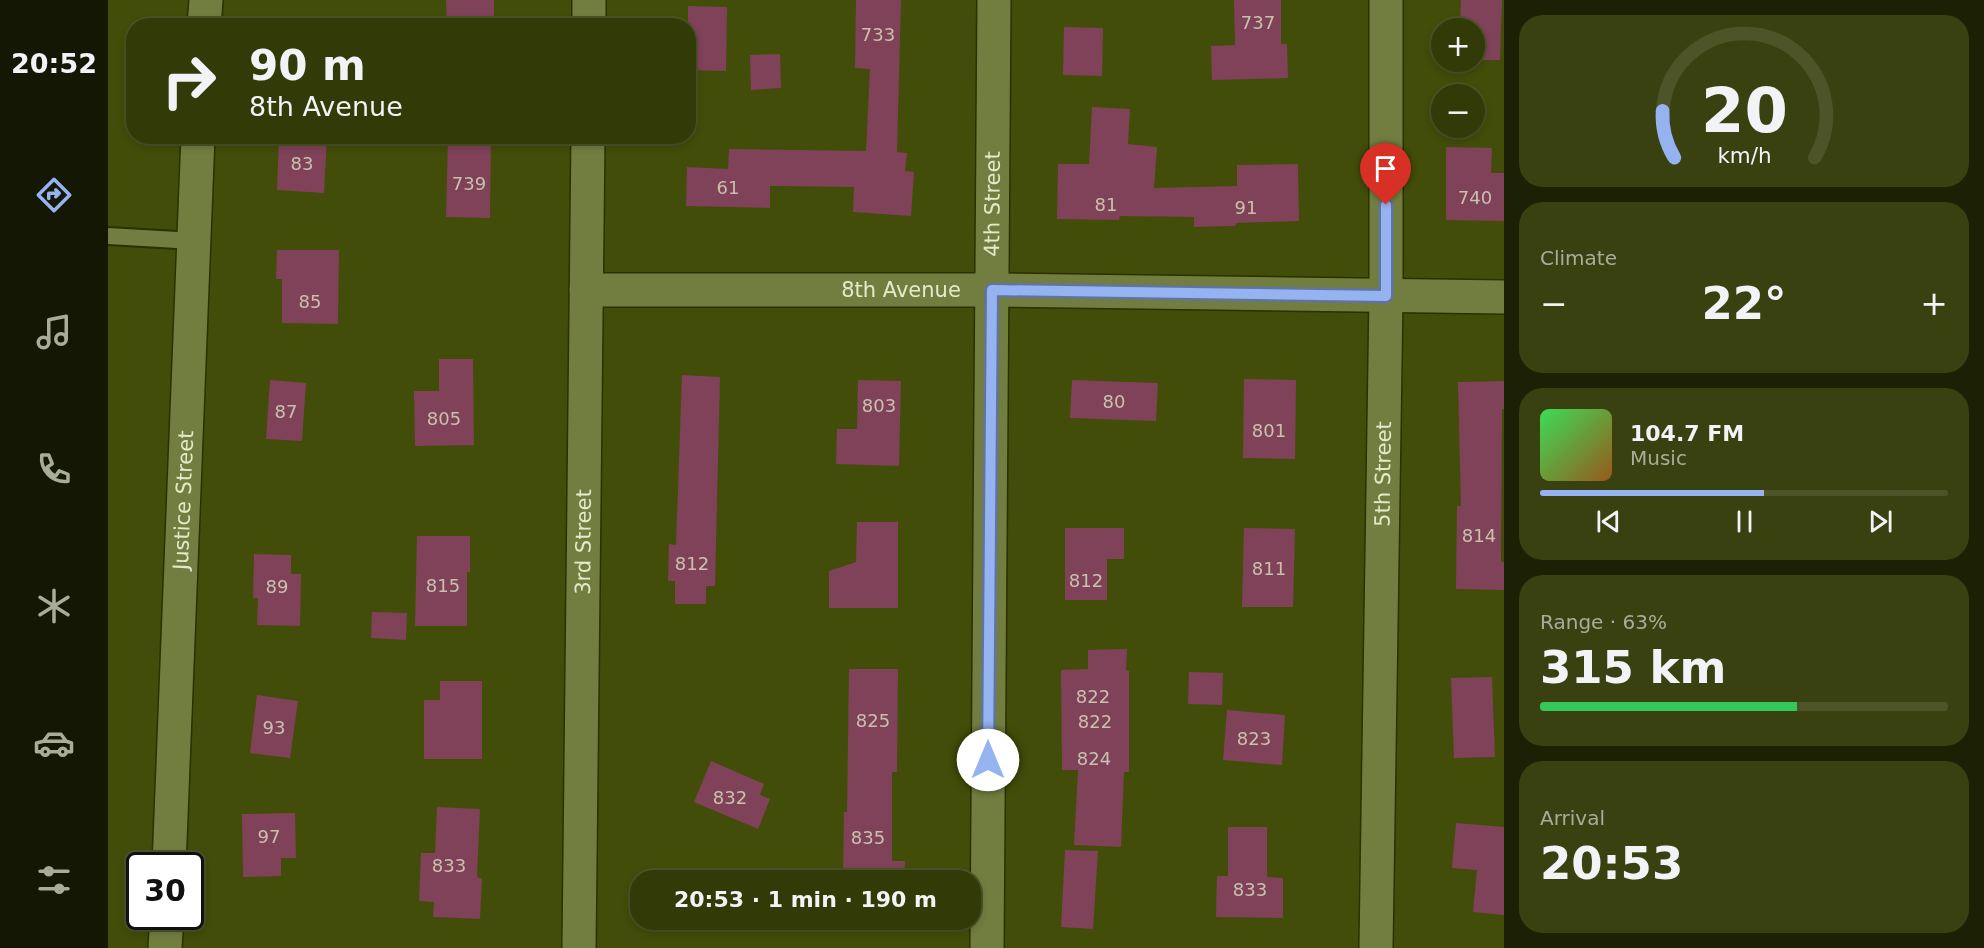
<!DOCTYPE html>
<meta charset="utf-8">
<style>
body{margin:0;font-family:"DejaVu Sans",sans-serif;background:#3a4111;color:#f1f3f6;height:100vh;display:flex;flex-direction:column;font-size:22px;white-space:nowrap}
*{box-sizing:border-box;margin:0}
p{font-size:20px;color:#a8ad9b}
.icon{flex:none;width:33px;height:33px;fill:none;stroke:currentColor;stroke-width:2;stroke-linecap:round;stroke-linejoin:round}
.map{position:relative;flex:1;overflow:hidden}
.side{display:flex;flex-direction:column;gap:15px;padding:15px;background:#1c2004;width:480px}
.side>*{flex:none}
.guide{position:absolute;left:18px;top:18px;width:570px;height:126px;border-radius:24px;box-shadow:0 3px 9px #0003,0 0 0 2px #4d5428;background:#323a07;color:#f1f3f6;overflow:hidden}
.buttons{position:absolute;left:1323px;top:18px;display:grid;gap:12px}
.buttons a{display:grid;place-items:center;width:54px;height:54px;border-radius:50%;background:#323a07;box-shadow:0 3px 9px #0003,0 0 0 2px #4d5428;font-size:30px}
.speed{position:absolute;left:18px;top:852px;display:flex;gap:12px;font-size:30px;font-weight:700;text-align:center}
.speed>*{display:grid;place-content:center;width:78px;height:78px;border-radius:50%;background:#323a07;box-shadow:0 3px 9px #0003,0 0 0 2px #4d5428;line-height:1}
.speed .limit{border:3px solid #111;border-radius:9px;background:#fff;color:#111}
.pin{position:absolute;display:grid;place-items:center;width:51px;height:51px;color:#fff;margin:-62px -26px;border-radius:50% 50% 50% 0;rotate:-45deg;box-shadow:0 0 6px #0007}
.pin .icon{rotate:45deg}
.me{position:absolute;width:66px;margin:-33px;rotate:0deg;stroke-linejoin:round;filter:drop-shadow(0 0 4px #0008)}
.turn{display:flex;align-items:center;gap:21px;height:126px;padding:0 24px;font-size:27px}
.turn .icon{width:78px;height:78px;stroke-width:2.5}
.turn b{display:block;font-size:42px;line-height:51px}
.big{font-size:45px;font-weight:700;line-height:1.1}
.side .card{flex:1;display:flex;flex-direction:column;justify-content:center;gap:9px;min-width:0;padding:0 21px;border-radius:24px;background:#3a4111}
.side .dial{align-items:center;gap:0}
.dial svg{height:156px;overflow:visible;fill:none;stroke:#4d5428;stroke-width:7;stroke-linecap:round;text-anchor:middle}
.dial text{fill:#f1f3f6;stroke:none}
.song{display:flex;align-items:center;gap:18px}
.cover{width:72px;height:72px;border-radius:9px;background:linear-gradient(135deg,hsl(130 70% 55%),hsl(30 70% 35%))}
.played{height:6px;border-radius:3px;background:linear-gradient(90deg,#95b2f1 55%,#4d5428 55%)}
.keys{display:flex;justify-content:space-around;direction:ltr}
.heat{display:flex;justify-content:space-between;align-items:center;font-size:33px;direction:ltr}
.charge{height:9px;border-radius:4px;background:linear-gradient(90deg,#34c759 63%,#4d5428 0)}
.trip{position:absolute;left:522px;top:870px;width:351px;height:60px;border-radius:24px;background:#323a07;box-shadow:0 3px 9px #0003,0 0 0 2px #4d5428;font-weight:700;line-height:60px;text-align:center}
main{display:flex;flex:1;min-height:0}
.dock{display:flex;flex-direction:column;width:108px;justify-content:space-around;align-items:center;background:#141703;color:#a8ad9b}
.dock .icon{width:42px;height:42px}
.dock .current{color:#95b2f1}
.dock b{font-size:27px;color:#f1f3f6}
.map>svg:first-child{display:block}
.building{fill:#7f4258}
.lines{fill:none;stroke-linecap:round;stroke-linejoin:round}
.service-casing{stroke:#2a3100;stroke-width:20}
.minor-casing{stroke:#2a3100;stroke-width:36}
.service{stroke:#727e40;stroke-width:16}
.minor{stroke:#727e40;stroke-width:33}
.route-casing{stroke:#61749d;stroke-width:15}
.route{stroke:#95b2f1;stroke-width:10}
.labels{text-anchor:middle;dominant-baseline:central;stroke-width:6;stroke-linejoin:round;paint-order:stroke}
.number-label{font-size:18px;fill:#c9c0ae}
.street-label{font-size:21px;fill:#e2eaca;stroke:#2b3016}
</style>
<main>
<nav class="dock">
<b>20:52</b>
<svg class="icon current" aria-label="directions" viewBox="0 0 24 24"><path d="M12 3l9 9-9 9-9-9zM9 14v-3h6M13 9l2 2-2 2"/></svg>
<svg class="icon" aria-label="music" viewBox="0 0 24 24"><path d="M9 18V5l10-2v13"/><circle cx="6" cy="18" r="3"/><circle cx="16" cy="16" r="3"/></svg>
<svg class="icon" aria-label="phone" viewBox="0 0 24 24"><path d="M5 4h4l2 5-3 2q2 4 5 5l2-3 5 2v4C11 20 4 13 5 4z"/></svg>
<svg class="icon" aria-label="climate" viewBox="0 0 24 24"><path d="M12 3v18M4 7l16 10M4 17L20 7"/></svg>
<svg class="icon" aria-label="car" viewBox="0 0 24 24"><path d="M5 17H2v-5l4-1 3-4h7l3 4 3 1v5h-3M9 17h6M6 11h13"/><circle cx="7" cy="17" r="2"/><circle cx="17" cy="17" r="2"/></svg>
<svg class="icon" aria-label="filters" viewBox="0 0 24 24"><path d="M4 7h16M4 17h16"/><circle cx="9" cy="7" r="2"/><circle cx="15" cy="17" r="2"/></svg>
</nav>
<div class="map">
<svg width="1396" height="948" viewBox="0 0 1396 948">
<rect width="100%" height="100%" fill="#424d09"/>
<g class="building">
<path d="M338,0h48v26h-47z"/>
<path d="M748,0h45l-4,152 10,1 -2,18 9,1 -3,44 -58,-4 1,-25 -84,-1v22l-84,-2 1,-39 41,2 1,-20 137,2 4,-82 -15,-1z"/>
<path d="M1126,0h47v44h6l1,34 -76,2 -1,-34 24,-1z"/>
<path d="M1353,0h41l-2,60h-26v-32h-14z"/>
<path d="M580,6l39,1 -1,64 -38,-1z"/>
<path d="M956,27l39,1 -1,48 -39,-1z"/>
<path d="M672,54l1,34 -30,2 -1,-35z"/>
<path d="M984,107l38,2 -2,35 29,3 -3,41 83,-2v-21l61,-1 1,57 -62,2 -2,3 -41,1v-10l-74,-1 -1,4 -62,-1 1,-55h31z"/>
<path d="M171,136h48l-3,57 -47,-3z"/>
<path d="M340,136h43l-1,82 -44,-1z"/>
<path d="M1338,147l46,1 -1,25h13v48l-58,-1z"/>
<path d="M169,250h62l-1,74 -56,-1v-44h-6z"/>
<path d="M331,359h34l1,86 -59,1 -1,-55h25z"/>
<path d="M574,375l38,2 -5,209h-9v18h-31v-23h-7l1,-37 7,1z"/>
<path d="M1136,379l52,1 -1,79 -52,-1z"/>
<path d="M162,380l36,3 -4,58 -36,-2z"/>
<path d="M750,380l43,1 -2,85 -63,-2 1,-35h20z"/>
<path d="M964,380l86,3 -2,38 -86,-3z"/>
<path d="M1396,381v28h-2l-1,153h3v28l-48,-1 1,-83h4l-3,-124z"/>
<path d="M749,522h41v86h-69v-37l27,-9z"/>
<path d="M957,528h59v31h-17v41h-42z"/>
<path d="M1136,528l51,1 -2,78h-51z"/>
<path d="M309,536h53v36h-3v54h-52z"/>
<path d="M146,554l37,1v19h10l-1,52 -43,-1 1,-27h-5z"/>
<path d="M264,612l35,1 -1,27 -35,-2z"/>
<path d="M1019,649l-1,21 3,1v101h-5l-3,75 -47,-2 4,-75h-16l-1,-100 27,-1v-19z"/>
<path d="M741,669h49l-1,103h-5v89h13l-1,19h-61l1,-68h3z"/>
<path d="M1081,672l34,1 -1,32 -34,-1z"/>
<path d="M1384,677l3,80 -41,1 -3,-80z"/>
<path d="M332,681h42v78h-58v-59h16z"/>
<path d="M149,695l41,6 -8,57 -40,-5z"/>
<path d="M1119,710l58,5 -3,50 -59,-5z"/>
<path d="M603,761l53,23 -4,11 10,4 -12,30 -64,-27z"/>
<path d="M329,807l43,2 -3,68 5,2 -2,40 -47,-2 1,-15 -15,-1 2,-48h14z"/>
<path d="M187,813l1,45h-15v18l-38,1 -1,-63z"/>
<path d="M1348,823l48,4v88l-31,-3 4,-42 -25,-2z"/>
<path d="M1120,827h39v50l16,1v40l-67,-1 1,-41h11z"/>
<path d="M957,850l33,1 -5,78 -32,-2z"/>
<rect x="735" y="920" width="61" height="6"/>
</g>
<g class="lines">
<g class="service-casing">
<path id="service" d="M0,236l86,5"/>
</g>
<g class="minor-casing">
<g id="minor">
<path d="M96,26l2,-26"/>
<path d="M481,26v-26"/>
<path id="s1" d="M478,290h405l513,7"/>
<path id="s2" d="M61,866l29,-730"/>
<path d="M57,948l2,-32"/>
<path id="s3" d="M471,948l9,-812"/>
<path id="s4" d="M879,948l7,-948"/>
<path id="s5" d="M1268,948l10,-652v-296"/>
</g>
</g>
<use href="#service" class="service"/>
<use href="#minor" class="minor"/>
</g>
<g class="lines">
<g class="route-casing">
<path id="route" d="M880,760l4,-470 394,6v-91"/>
</g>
<use href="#route" class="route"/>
</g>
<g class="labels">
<g class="number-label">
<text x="1150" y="22">737</text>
<text x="770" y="34">733</text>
<text x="194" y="163">83</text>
<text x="361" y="183">739</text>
<text x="620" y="187">61</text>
<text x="1367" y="197">740</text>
<text x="998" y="204">81</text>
<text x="1138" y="207">91</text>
<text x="202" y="301">85</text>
<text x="1006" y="401">80</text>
<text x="771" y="405">803</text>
<text x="178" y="411">87</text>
<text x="336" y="418">805</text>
<text x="1161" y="430">801</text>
<text x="1371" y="535">814</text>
<text x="584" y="563">812</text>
<text x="1161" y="568">811</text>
<text x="978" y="580">812</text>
<text x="335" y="585">815</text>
<text x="169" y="586">89</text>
<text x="985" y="696">822</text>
<text x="765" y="720">825</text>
<text x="987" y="721">822</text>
<text x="166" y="727">93</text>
<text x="1146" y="738">823</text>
<text x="986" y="758">824</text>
<text x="622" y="797">832</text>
<text x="161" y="836">97</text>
<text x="760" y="837">835</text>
<text x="341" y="865">833</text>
<text x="1142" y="889">833</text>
</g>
<g class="street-label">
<text stroke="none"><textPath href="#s4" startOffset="744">4th Street</textPath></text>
<text stroke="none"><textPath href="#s1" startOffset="315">8th Avenue</textPath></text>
<text stroke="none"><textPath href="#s5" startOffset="474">5th Street</textPath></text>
<text stroke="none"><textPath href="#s2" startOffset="366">Justice Street</textPath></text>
<text stroke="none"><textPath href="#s3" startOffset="406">3rd Street</textPath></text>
</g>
</g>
</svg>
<div class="buttons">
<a>+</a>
<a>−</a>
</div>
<div class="speed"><div class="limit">30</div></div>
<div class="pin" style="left:1278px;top:205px;background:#d93025"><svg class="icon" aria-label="arrive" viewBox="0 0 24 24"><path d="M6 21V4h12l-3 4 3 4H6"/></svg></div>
<svg class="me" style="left:880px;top:760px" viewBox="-20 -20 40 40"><circle r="19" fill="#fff"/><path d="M0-13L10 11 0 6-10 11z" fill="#95b2f1"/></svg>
<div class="trip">20:53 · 1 min · 190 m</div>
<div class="guide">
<div class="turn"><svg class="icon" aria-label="right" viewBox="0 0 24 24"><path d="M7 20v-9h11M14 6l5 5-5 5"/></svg><div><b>90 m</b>8th Avenue</div></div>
</div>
</div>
<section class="side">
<div class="card dial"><svg viewBox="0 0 100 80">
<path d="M14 69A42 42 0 1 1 86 69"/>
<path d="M14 69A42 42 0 0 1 8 45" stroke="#95b2f1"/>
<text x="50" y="56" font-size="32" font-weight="700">20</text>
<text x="50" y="72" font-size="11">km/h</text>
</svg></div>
<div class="card"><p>Climate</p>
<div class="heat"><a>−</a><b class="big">22°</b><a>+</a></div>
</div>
<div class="card">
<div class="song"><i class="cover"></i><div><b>104.7 FM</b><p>Music</p></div></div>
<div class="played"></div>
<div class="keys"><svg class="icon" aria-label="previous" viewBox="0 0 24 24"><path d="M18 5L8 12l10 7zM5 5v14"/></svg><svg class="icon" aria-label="pause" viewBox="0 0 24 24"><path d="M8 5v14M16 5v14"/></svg><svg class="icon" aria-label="next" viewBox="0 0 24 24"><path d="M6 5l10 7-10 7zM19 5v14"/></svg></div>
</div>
<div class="card"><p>Range · 63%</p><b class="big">315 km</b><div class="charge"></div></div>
<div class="card"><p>Arrival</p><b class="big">20:53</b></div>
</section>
</main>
